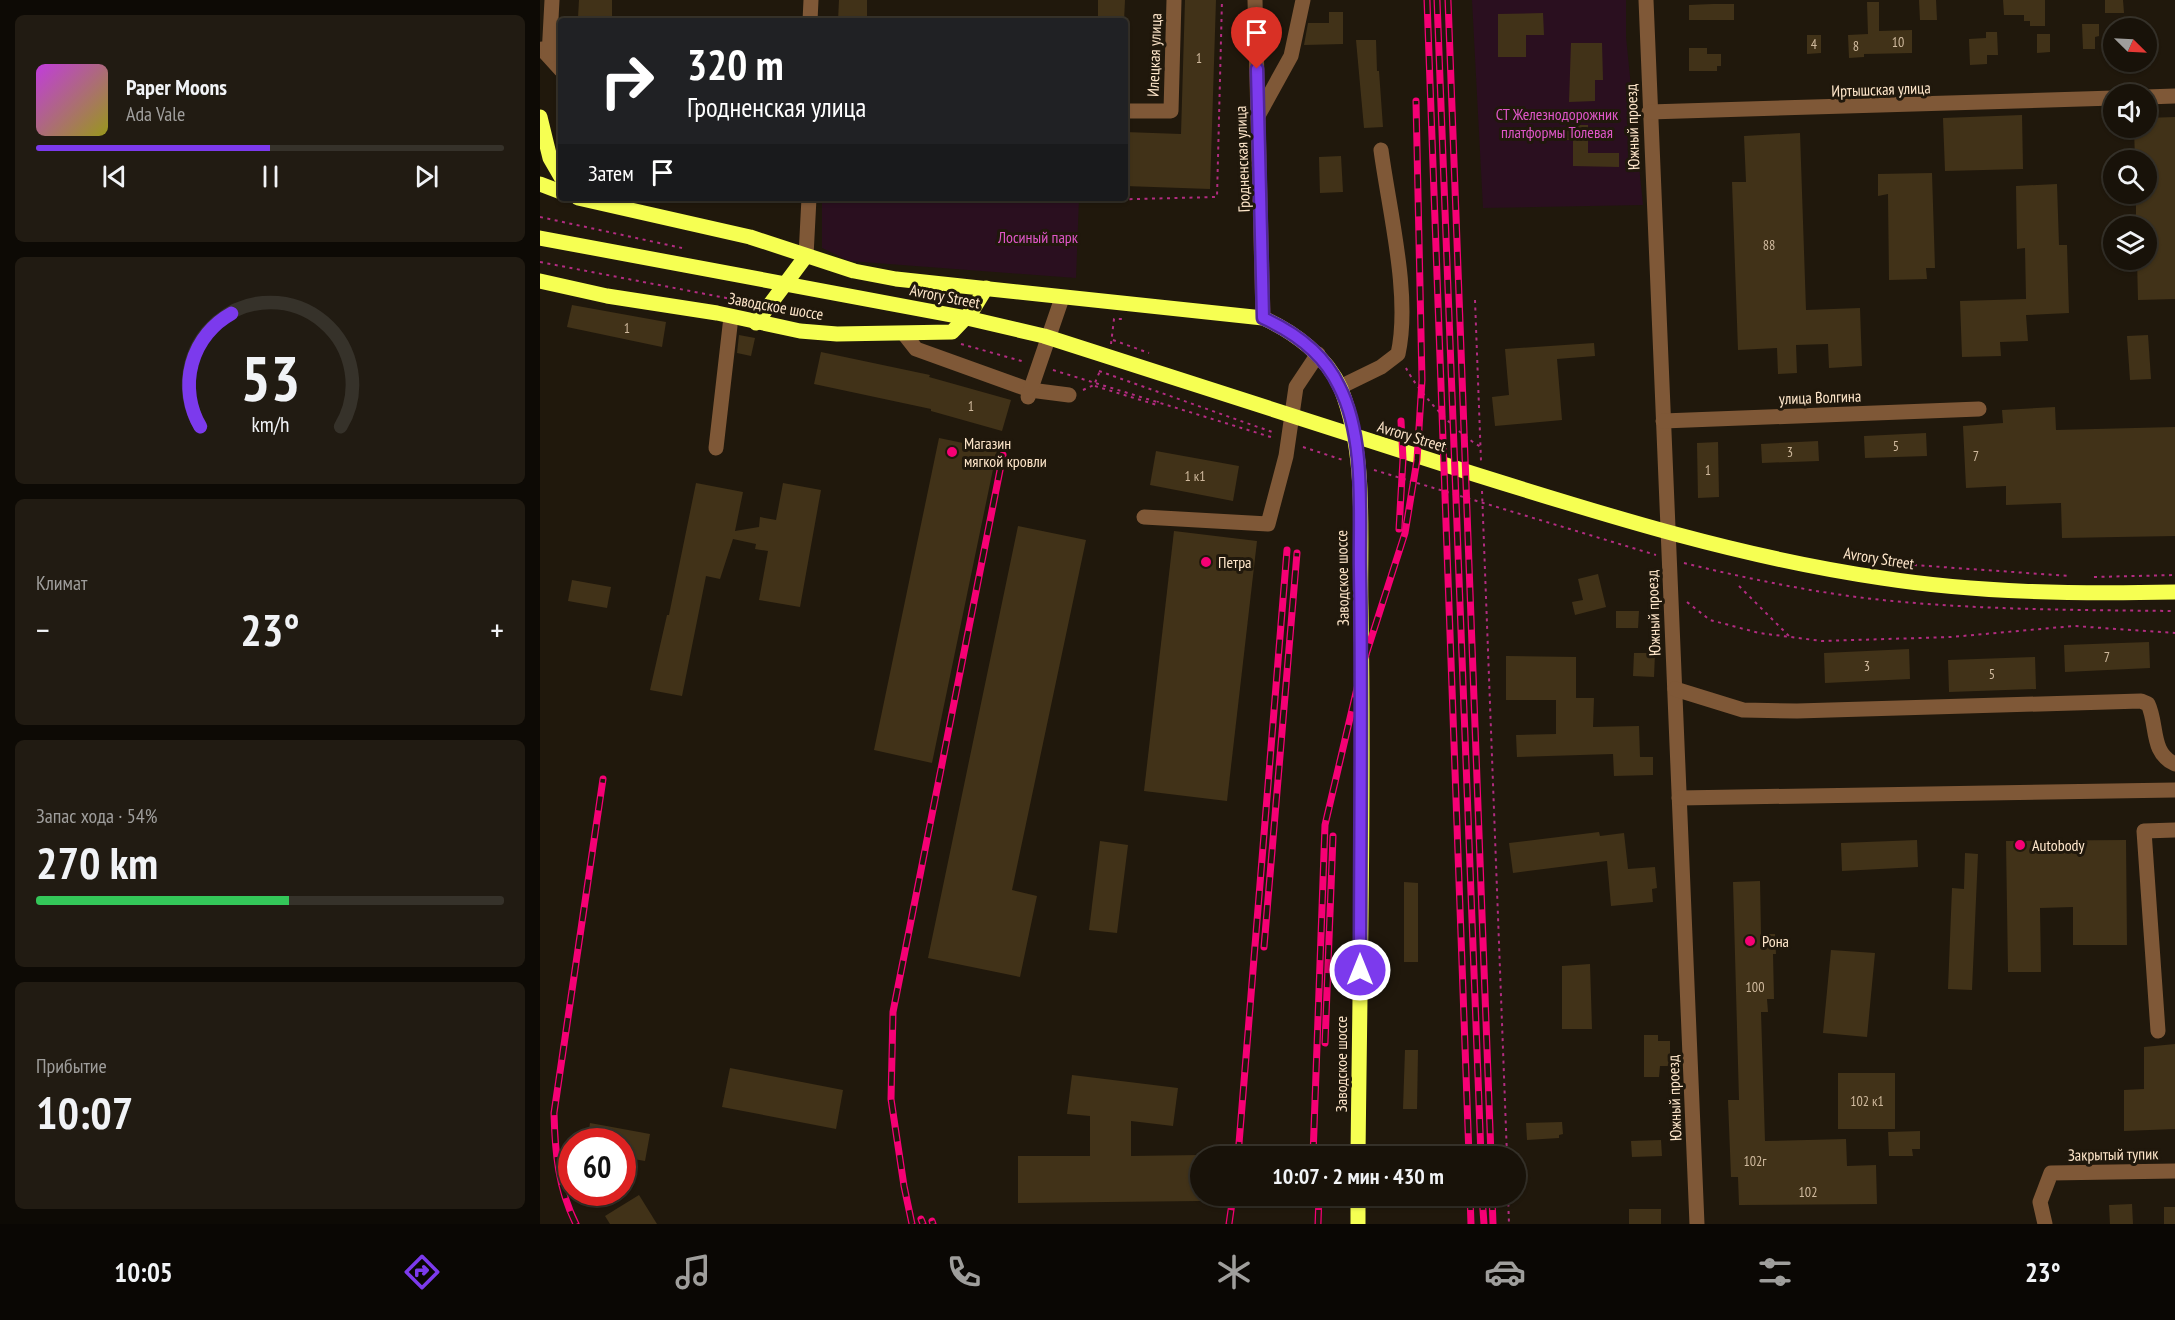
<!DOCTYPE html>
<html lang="ru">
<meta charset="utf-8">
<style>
body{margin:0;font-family:"PT Sans Narrow",sans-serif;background:#211b12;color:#f1f3f6;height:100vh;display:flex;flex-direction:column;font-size:22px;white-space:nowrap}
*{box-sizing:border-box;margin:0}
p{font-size:20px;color:#9f9e9c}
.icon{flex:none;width:33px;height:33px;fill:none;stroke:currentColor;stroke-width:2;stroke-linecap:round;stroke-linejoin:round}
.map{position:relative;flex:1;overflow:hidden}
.details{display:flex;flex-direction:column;gap:15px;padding:15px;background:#0d0a05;width:540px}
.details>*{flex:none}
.banner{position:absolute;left:18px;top:18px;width:570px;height:183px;border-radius:6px;box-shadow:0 2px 4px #0004,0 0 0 2px #36322a;background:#202124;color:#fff;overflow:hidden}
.needle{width:39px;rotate:114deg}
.buttons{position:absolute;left:1563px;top:18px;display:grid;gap:12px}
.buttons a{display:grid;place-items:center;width:54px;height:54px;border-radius:50%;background:#181209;box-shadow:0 2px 4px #0004,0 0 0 2px #36322a;font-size:30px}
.speed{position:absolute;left:18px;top:1128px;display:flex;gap:12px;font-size:30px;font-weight:700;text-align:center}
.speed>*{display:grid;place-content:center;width:78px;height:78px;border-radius:50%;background:#181209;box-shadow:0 2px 4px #0004,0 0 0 2px #36322a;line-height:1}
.speed .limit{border:9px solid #d22;background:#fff;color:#111}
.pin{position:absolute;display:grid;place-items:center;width:51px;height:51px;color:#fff;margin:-62px -26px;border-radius:50% 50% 50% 0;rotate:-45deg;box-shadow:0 0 6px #0007}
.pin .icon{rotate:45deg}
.me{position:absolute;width:66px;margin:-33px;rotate:0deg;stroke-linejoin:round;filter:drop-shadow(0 0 4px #0008)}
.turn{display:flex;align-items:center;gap:21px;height:126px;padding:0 30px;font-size:27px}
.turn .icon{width:78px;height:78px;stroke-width:2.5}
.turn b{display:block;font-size:42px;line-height:51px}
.then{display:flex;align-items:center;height:57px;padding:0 30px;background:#0003;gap:12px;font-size:22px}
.big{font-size:45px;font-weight:700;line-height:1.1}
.details .tile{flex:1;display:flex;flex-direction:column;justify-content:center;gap:9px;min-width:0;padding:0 21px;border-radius:9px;background:#211b12}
.details .dial{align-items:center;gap:0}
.dial svg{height:156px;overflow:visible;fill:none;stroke:#36322a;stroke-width:7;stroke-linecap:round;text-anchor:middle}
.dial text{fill:#f1f3f6;stroke:none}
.song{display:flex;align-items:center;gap:18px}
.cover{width:72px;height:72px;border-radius:9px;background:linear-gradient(135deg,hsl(290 70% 55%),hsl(60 70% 35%))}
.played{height:6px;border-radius:3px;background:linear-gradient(90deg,#7c3aed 50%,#36322a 50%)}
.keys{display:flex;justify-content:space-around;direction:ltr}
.heat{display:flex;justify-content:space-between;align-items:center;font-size:33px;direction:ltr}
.charge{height:9px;border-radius:4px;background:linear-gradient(90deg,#34c759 54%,#36322a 0)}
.trip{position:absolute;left:650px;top:1146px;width:336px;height:60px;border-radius:30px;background:#181209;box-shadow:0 2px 4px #0004,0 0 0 2px #36322a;font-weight:700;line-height:60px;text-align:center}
.dock{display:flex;height:96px;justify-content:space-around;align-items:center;background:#0a0704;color:#9f9e9c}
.dock .icon{width:42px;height:42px}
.dock .active{color:#7c3aed}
.dock b{font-size:27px;color:#f1f3f6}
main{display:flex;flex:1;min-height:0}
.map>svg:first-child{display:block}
.green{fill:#2a0f1f}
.building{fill:#413218}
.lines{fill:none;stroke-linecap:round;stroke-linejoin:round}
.path{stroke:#b22c81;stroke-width:2;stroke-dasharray:3 4.5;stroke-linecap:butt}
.minor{stroke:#7f5837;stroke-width:15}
.major{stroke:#f6ff52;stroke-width:15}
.rail-casing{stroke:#f60075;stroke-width:7}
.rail{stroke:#20180c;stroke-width:4.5;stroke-dasharray:14;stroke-linecap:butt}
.route-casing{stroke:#51269a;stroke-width:15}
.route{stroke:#7c3aed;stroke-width:10}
.poi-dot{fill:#f60075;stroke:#20180c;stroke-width:2}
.labels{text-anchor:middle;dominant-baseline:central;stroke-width:6;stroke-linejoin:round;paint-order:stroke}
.number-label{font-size:14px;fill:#d0ba9e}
.street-label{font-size:16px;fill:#ffe7cb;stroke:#20180c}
.park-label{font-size:16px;fill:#e056c8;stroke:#20180c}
.poi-label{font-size:16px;fill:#ffe7cb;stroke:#20180c;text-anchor:start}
</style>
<main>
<section class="details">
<div class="tile">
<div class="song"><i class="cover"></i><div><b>Paper Moons</b><p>Ada Vale</p></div></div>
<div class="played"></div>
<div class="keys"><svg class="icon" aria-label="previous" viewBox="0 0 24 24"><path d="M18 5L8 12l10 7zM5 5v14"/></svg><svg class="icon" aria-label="pause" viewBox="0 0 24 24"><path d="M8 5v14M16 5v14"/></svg><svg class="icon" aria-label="next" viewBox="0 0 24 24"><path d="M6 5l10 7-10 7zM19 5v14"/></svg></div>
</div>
<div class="tile dial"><svg viewBox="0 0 100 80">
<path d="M14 69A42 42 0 1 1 86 69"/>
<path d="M14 69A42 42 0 0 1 30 11" stroke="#7c3aed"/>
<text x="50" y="56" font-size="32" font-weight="700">53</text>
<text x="50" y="72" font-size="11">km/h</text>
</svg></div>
<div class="tile"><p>Климат</p>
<div class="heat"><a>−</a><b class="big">23°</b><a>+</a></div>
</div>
<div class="tile"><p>Запас хода · 54%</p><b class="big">270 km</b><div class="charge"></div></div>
<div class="tile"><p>Прибытие</p><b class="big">10:07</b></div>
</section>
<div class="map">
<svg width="1635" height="1224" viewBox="0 0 1635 1224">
<rect width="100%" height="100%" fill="#20180c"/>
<g class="green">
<path d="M932,0h154v37l17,168 -160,3z"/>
<path d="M282,198h257l-3,80 -227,-17 -27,-13z"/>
</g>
<g class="building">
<path d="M39,0h33v18h-34z"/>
<path d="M299,0h28v21h-29z"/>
<path d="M558,0h27l-1,21h-26z"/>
<path d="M645,0h31l-6,189 -85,-3v-54l56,2z"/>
<path d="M1379,0h17l1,20h-17z"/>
<path d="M1463,0h42v26h-15v-5h-6v-6h-20z"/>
<path d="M1565,0h18l1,13h-19z"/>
<path d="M1327,2h12v29l33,-1v23l-48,1v3l-15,1 -1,-23 20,-1z"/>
<path d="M1173,4h21v16h-45v-15z"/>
<path d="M789,12h14v32l-39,1 4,-22h21z"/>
<path d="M1003,13l1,22h-18v22h-28v-43z"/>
<path d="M1542,24h17v12l-4,1v12h-12z"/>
<path d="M1446,32h11l1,23h-11v9l-17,1 -1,-26 17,-1z"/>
<path d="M1497,34h13v18l-13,1z"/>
<path d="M1267,35h14v18l-14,1z"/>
<path d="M816,40h20l1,31h2l4,56 -19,1z"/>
<path d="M1031,43h31l1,37h-8v21l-26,1z"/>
<path d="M1149,48h18v6h14v12h-4v5h-28z"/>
<path d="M1482,115l1,54 -78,2 -2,-53z"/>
<path d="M1635,117v182l-37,1 -1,-40h9v-34h-10v-32h10v-34h-11l-1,-32h12v-10z"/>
<path d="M1027,125h21v28h31v14l-46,-1v-26h-6z"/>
<path d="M1260,133l6,177 54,-2 2,58 -33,2 -1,-24 -32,1 1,28 -19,1 -1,-26 -39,2 -6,-168h14l-2,-46z"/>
<path d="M801,156l2,36 -23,1 -1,-36z"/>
<path d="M1392,173l3,95h-9l1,11 -38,1 -1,-86 -10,2v-22z"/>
<path d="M1517,184l2,61h8l2,68 -43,2 2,26 -28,1 1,14 -39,1 -2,-56 66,-2 -1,-51 -8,1 -1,-63z"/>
<path d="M32,305l94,17 -4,25 -95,-20z"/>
<path d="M199,335l16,3 -4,18 -14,-3z"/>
<path d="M1608,335l3,44 -21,1 -3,-44z"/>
<path d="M1054,343l1,13 -38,3 5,61 -67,6 -3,-29 17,-2 -4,-46z"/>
<path d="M281,352l109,23 -1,2 82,23 -9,31 -71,-20v-2l-117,-25z"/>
<path d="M1515,407l1,23 119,-3v109l-113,2 -1,-35 -55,2v-19l-40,2 -3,-62 40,-3 -1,-13z"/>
<path d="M1386,433l1,23 -62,2 -1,-22z"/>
<path d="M399,438l58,12 -65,313 -58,-13z"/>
<path d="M1278,441l1,20 -57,2 -1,-19z"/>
<path d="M1178,442l1,55 -21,1 -1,-55z"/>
<path d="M616,451l83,15 -6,35 -83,-16z"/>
<path d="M156,483l47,9 -8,39 24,-4 1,-10 16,3 7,-37 38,7 -21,117 -41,-7 9,-49 -13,-2 1,-5 -23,-5 -13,40 -14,-3 -24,120 -32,-6 17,-75h2z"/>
<path d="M478,526l68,14 -74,350 25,6 -17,81 -92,-19z"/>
<path d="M634,531l83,10 -30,260 -83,-10z"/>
<path d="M1058,574l8,33 -31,8 -3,-13 11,-2 -5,-21z"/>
<path d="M32,580l39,7 -4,21 -39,-7z"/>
<path d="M1076,611h23l-1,17h-22z"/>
<path d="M1609,642l1,26 -85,4 -1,-27z"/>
<path d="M1369,649l1,30 -85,4 -1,-30z"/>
<path d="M1094,653h21l-1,24 -21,-1z"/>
<path d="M966,656l70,1v41h18l-1,29 46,-1 1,31h13v18l-39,1 -1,-22 -96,3 -1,-22 40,-1v-34h-50z"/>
<path d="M1495,657l1,32 -87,3 -1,-32z"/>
<path d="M1059,832l1,4 24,-3 4,36 27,-2 2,21 -5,1 1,13 -42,4 -4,-45 -94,12 -4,-30z"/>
<path d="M1377,840l1,27 -76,4 -1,-28z"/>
<path d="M1586,840l1,105h-54v-38l-33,1 1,64h-33l-2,-131z"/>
<path d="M560,841l28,4 -11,88 -28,-3z"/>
<path d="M1425,853l13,1 -6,136 -24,-1 4,-101 12,1z"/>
<path d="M1220,881l1,53h14l1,20h-3l1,45h-7l1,13h-7l4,129 81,-2 1,27 29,-1 1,39 -138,1 -1,-28h-7l-3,-77h11l-6,-218z"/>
<path d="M864,882l14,1v79h-14z"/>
<path d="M1291,950l44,3 -8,84 -44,-4z"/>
<path d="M1050,964l2,65h-30v-63z"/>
<path d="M1104,1035h14v6h12v25h-10l-1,11h-15z"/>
<path d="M1635,1044v85l-51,2v-41l20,-1v-42z"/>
<path d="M865,1050h13l-1,59h-14z"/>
<path d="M190,1068l113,22 -7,39 -114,-22z"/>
<rect x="1298" y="1073" width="57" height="56"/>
<path d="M532,1075l106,13 -5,38 -42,-5v35l69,-1v46l-182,2v-47h72v-40l-23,-2z"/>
<path d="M1022,1122l1,12 -4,1v3l-32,2 -1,-17z"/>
<path d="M50,1123l60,11 -5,27 -23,-4v-15h-35z"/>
<path d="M1380,1131v18h-8l1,7h-24l-1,-24z"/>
<path d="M1121,1140l1,16 -30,1 -1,-16z"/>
<path d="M99,1195l18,29h-47l-5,-8z"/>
<path d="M1592,1204l1,20h-23l-1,-19z"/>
<rect x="1624" y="1207" width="11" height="17"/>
<rect x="1089" y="1209" width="32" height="15"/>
</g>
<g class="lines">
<g class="path">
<path d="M554,198v2l123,-3 5,-197"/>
<path d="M0,217l142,31"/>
<path d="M0,262l212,41"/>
<path d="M935,300l6,161"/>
<path d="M244,309l39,8"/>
<path d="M573,340l36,13"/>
<path d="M421,344l64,18"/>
<path d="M571,344l3,-25h9"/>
<path d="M866,368c12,24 51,66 75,79"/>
<path d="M513,370l221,68"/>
<path d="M559,371l176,62"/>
<path d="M555,386l62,19 1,-4"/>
<path d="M543,390l11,-5 6,-14"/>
<path d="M763,447l40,13"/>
<path d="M834,470l282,85"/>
<path d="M942,491l25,665"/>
<path d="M1144,563c65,16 132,30 198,37 97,10 196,10 293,11"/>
<path d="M1359,564l171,12"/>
<path d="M1554,577l81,-2"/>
<path d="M1199,586l51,51"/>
<path d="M1147,602l23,18 49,13 63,8 129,-4 123,-11 101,7"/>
<path d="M968,1196l1,28"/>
</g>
<g class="minor">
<path d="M715,0l8,318"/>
<path d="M1106,0l51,1224"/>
<path d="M270,21l1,-21"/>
<path d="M2,49l19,21"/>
<path d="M9,56l3,-56"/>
<path d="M1606,97l29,-1"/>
<path d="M585,111h46l3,-111"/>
<path d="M1109,112l465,-14"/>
<path d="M719,114l32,-58 12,-56"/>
<path d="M266,256l3,-58"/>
<path d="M365,335l11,14 114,41 39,5"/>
<path d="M800,387l41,-20 17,-13c13,-58 -9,-144 -17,-204"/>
<path d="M488,397l34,-99"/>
<path d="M1123,421l316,-12"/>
<path d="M176,448l15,-131"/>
<path d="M604,517l124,7 18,-68 10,-69 22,-33"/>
<path d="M1135,689l68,21 54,1 344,-10 7,3c10,21 2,49 27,60"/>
<path d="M1139,798l496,-8"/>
<path d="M1618,1031l-14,-200 31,-1"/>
<path d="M1505,1224l-5,-22 11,-29 124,-2"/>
</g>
<g class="major">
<path d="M0,117l10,41 11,19"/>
<path d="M0,184l21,8"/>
<path d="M38,198l172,39 104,34 42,8 367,39c31,14 64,38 78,71 27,68 18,148 20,220 3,182 -1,365 -3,547"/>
<path d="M0,238l427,80 77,18c143,46 286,93 430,138 134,42 269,84 408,104 97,15 195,16 293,14"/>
<path d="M0,281l67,15 110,17 83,18 37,3 115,-2 20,-21 14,-23"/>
<path d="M216,323l50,-67"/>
<path d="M818,1224v-28"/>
</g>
<g class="rail-casing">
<g id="rail">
<path d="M887,0l42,1156"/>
<path d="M897,0l44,1156"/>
<path d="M908,0l43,1156"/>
<path d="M859,529l4,-70 -2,-38"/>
<path d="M724,947l33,-394"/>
<path d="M785,1043l8,-207"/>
<path d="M698,1156l49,-606"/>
<path d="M773,1156l12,-331 37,-158 43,-134 12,-73 5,-80 -6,-279"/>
<path d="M930,1196l1,28"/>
<path d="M942,1196l2,28"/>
<path d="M952,1196l1,28"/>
<path d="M381,1219l2,5"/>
<path d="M392,1221l1,3"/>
<path d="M36,1224c-18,-36 -21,-72 -22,-111l49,-334"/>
<path d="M372,1224l-8,-38 -13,-87 2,-87 110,-557"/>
<path d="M689,1224l4,-28"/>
<path d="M778,1224l1,-28"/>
</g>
</g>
<use href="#rail" class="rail"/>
</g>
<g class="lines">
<g class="route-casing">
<path id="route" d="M717,69l6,249c31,14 61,36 76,68 27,52 20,127 21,184 2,133 0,267 0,400"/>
</g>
<use href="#route" class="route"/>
</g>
<g class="poi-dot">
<circle cx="412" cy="452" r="6"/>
<circle cx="666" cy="562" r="6"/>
<circle cx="1480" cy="845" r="6"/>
<circle cx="1210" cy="941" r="6"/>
</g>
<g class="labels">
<g class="number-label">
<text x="1358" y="42">10</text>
<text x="1274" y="44">4</text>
<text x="1316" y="46">8</text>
<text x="659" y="58">1</text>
<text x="1229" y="245">88</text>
<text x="87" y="328">1</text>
<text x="431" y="406">1</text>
<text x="1356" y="446">5</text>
<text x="1250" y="452">3</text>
<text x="1436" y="456">7</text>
<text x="1168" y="470">1</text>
<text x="655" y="476">1 к1</text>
<text x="1567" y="657">7</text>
<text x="1327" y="666">3</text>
<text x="1452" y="674">5</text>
<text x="1215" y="987">100</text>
<text x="1327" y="1101">102 к1</text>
<text x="1215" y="1161">102г</text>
<text x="1268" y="1192">102</text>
</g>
<g class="street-label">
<text transform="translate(614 55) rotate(-88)">Илецкая улица</text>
<text transform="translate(1341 89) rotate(-2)">Иртышская улица</text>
<text transform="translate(1092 127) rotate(-92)">Южный проезд</text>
<text transform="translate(702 159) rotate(-92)">Гродненская улица</text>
<text transform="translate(405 296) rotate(11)">Avrory Street</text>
<text transform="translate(236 306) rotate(10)">Заводское шоссе</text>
<text transform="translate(1280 397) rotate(-2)">улица Волгина</text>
<text transform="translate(872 436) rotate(17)">Avrory Street</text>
<text transform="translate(1339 558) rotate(9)">Avrory Street</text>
<text transform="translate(802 578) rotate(-91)">Заводское шоссе</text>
<text transform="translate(1113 613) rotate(-92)">Южный проезд</text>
<text transform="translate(801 1064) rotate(-90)">Заводское шоссе</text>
<text transform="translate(1134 1098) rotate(-92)">Южный проезд</text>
<text transform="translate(1573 1154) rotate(-1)">Закрытый тупик</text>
</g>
<g class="park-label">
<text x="1017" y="114">СТ Железнодорожник<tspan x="1017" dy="18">платформы Толевая</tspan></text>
<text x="498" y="237">Лосиный парк</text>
</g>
<g class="poi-label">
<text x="424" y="443">Магазин<tspan x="424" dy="18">мягкой кровли</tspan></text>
<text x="678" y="562">Петра</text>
<text x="1492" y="845">Autobody</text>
<text x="1222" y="941">Рона</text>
</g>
</g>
</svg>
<div class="buttons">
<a><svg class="needle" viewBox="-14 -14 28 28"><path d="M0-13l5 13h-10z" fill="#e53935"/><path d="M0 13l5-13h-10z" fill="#9f9e9c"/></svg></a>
<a><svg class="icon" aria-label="sound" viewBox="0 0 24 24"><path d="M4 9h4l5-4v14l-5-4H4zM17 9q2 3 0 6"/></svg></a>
<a><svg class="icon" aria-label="search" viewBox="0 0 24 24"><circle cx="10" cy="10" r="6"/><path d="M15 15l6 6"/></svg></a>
<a><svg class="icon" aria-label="layers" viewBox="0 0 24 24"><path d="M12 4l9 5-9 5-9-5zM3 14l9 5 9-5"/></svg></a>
</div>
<div class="speed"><div class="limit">60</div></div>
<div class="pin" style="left:717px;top:69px;background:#d93025"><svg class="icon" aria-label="arrive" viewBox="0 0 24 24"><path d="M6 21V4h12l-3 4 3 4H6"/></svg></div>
<svg class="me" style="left:820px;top:970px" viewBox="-20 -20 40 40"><circle r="17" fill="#7c3aed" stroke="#fff" stroke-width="3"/><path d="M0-11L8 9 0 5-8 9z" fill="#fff"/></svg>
<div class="trip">10:07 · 2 мин · 430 m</div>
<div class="banner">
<div class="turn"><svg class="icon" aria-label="right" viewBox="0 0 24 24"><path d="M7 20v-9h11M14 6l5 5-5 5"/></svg><div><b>320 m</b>Гродненская улица</div></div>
<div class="then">Затем<svg class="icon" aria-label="arrive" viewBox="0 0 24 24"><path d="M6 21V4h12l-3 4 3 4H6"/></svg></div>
</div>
</div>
</main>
<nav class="dock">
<b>10:05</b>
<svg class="icon active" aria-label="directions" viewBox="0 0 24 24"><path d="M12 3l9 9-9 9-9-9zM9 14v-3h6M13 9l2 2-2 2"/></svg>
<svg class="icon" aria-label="music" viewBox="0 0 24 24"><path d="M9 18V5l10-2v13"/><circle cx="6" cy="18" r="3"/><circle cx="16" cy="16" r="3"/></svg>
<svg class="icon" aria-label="phone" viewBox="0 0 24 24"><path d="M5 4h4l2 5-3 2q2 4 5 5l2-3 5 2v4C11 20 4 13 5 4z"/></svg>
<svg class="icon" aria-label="climate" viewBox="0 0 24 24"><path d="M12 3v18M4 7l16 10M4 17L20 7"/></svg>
<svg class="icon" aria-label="car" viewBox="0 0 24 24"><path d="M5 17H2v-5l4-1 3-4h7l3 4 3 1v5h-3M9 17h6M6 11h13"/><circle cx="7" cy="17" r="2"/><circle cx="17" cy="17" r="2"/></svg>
<svg class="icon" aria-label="filters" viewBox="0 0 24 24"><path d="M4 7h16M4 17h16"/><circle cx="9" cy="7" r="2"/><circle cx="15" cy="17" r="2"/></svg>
<b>23°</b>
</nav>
